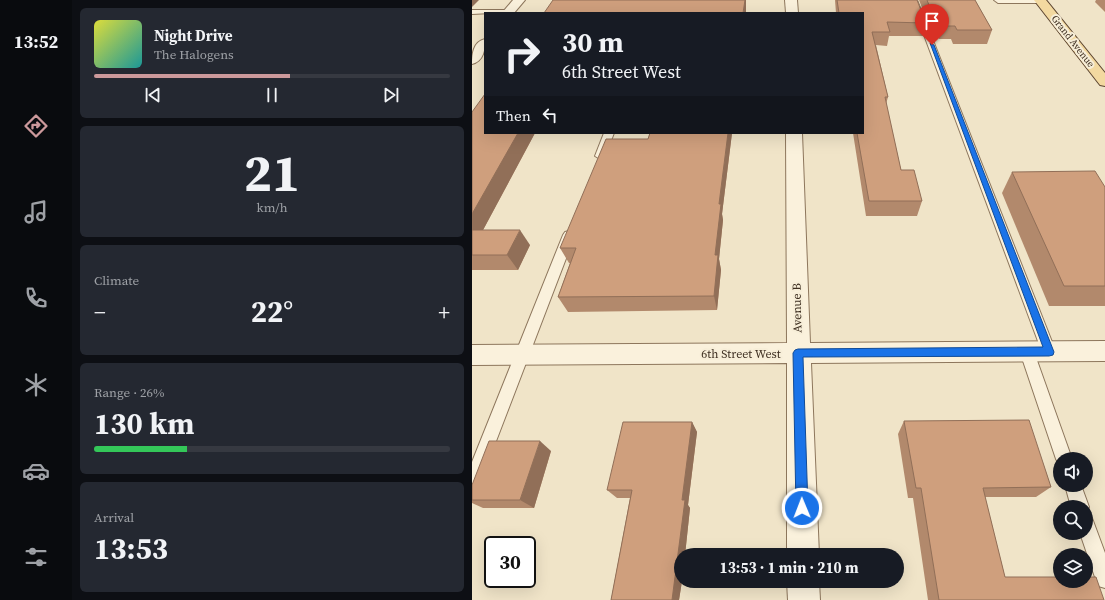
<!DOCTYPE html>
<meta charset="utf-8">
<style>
body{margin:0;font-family:"Source Serif 4",serif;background:#242831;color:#f1f3f6;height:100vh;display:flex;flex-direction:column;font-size:15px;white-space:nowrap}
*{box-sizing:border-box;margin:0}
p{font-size:13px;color:#9ea1a6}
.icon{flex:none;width:22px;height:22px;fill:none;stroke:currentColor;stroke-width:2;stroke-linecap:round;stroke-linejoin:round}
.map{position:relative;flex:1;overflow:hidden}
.details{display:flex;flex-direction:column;gap:8px;padding:8px;background:#0d0f14;width:400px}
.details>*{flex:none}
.guide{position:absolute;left:12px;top:12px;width:380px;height:122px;border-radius:0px;box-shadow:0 4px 16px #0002;background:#171b24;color:#f1f3f6;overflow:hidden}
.controls{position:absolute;left:581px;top:452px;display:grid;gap:8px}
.controls a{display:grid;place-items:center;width:40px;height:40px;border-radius:50%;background:#171b24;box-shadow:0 4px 16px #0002;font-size:20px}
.speed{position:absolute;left:12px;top:536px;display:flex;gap:8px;font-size:20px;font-weight:700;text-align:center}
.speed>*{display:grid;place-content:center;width:52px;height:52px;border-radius:50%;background:#171b24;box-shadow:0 4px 16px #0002;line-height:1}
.speed .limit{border:2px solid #111;border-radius:6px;background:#fff;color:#111}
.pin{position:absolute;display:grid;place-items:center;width:34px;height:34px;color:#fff;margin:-41px -17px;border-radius:50% 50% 50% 0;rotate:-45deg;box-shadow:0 0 4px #0007}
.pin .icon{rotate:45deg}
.me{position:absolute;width:44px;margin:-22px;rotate:359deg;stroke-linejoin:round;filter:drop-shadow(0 0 3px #0008)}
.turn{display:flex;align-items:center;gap:14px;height:84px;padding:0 12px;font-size:18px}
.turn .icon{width:52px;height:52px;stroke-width:2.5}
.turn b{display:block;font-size:28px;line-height:34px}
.then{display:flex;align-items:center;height:38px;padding:0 12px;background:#0003;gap:8px;font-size:15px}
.big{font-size:30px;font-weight:700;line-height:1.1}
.details .card{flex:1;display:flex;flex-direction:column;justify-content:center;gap:6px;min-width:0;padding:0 14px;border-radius:6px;background:#242831}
.details .dial{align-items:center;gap:0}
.dial b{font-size:52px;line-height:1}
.song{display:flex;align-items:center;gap:12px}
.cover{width:48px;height:48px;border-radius:6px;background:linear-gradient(135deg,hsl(60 70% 55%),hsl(180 70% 35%))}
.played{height:4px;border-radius:2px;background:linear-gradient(90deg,#cc999b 55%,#363941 55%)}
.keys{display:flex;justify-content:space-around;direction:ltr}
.heat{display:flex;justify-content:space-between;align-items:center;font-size:22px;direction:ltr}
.charge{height:6px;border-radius:3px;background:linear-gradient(90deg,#34c759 26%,#363941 0)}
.trip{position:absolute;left:202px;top:548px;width:230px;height:40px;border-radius:20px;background:#171b24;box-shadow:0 4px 16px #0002;font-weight:700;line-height:40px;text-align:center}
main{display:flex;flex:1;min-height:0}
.dock{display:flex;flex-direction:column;width:72px;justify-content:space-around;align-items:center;background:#090b0e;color:#9ea1a6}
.dock .icon{width:28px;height:28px}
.dock .selected{color:#cc999b}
.dock b{font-size:18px;color:#f1f3f6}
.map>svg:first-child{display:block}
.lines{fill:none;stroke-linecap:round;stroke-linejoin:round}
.lane-casing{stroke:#8d765c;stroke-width:2}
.street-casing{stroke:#8d765c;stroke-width:2}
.primary-casing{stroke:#5b4430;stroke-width:2}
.lane{fill:#faf1dc;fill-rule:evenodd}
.street{fill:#faf1dc;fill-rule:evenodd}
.primary{fill:#f3d9a0;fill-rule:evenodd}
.wall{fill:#b2896c}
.shaded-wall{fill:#916f58}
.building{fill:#cf9f7d;stroke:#916f58}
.route{fill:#1a73e8;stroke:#114b97}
.labels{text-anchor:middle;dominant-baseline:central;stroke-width:4;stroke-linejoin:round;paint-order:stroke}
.far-street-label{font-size:10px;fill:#3d2e20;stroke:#f7eed8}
.street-label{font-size:12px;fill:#3d2e20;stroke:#f7eed8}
</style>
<main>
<nav class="dock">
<b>13:52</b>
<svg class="icon selected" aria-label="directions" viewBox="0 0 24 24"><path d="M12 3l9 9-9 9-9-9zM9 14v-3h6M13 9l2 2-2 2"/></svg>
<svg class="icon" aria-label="music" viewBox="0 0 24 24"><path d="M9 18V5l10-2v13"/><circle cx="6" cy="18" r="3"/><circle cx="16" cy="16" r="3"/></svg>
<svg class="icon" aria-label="phone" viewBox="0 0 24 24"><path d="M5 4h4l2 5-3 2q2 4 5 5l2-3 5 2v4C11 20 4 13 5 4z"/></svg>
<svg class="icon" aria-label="climate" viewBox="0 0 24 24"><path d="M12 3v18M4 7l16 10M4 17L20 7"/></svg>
<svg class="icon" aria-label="car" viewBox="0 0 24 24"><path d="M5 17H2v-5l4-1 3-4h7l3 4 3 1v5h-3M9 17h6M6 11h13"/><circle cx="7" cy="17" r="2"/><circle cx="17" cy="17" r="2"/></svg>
<svg class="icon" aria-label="filters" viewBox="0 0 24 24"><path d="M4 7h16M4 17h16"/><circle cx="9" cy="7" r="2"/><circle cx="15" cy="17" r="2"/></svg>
</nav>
<section class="details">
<div class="card">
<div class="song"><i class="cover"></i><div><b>Night Drive</b><p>The Halogens</p></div></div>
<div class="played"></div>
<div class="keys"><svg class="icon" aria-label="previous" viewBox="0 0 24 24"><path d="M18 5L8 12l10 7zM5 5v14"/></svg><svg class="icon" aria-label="pause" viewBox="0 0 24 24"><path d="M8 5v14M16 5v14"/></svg><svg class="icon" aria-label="next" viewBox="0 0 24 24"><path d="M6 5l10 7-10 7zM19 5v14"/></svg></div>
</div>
<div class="card dial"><b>21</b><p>km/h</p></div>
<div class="card"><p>Climate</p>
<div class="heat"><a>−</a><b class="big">22°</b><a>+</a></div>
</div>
<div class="card"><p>Range · 26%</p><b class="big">130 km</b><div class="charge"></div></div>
<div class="card"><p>Arrival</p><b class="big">13:53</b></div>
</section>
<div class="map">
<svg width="633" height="600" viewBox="0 0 633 600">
<rect width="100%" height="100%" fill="#f0e4c8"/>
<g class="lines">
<g class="lane-casing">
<g id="lane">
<path d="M439,0h6l139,352 -2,4 -5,2 -5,-2 -2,-4z"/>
<path d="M522,0h50v1l-3,2h-43z"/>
<path d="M0,10h37l3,2 -40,2z"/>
<path d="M132,133h10l-9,23 -5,3 -5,-3z"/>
<path d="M97,231l4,1 2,3 -95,248 -2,6 -6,2v-29l91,-227 2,-3z"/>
<path d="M555,346l5,2 2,4 38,107h-12v7l-4,-7 -36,-107 2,-4z"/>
<path d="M593,485h16l8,22 -3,6v-6h-15z"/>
<path d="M614,515l6,3 13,35v35l-7,-2 -18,-53h6z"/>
</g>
</g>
<g class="street-casing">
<g id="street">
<path d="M41,0h12l-11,13h-12z"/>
<path d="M313,0h12l1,13h-12z"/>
<path d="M13,39c0,10 -1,22 -13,25 0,-10 1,-22 13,-25z"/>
<path d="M314,133h16l8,210 295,-2v20l-294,2 8,192h-32v-192l-315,2v-20l315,-2z"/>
<path d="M315,581h32l1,19h-32z"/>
</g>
</g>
<g class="primary-casing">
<path id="primary" d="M562,0h12l59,73v13l-5,-1z"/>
</g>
<use href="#lane" class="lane"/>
<use href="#street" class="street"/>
<use href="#primary" class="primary"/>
</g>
<g class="wall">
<path d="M363,0h82l9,23 -3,13h-34l-2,10 -11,-1 12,52 -2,7 15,66 21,31 -5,15h-51l-13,-83h10v-120h-27z"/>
<path d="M447,0h56l17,30 -5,14h-34l-2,-5h-12l-1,-2h-5z"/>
<path d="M624,0h9v12l-10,-10z"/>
<path d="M0,112l63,21 -52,97 47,15 -12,25h-46z"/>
<path d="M178,133h82l-10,81 1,6 -4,39 2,11 -4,40 -149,2 -10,-15 12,-34h-1l-9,-15 88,-109z"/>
<path d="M540,172l93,15v119h-56l-47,-113z"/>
<path d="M432,421l147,66 -15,10h-51l20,80 99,23h-176l-15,-102h-5l-10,-64z"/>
<path d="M220,422l5,10 -9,73 2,3 -5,47h-4l1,26 -3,19h-68l19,-102h-13l-10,-8z"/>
<path d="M79,451l-17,57h-51l-11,-5v-18z"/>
</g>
<g class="shaded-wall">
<path d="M0,0h7l-7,7z"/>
<path d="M272,0h2v13h-3z"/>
<path d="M46,133h17l-60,112 -3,-4v-27z"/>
<path d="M256,133h4l-10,81 1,6 -4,39 2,11 -4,40 -3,-14 1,-41 4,-51z"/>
<path d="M48,230l10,15 -12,25 -11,-15z"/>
<path d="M220,422l5,10 -9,73 2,3 -5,47h-4v26h1l-3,19h-7l10,-100z"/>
<path d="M68,441l11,10 -17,57 -14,-8z"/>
</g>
<g class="building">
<path d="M81,0h192l-2,13h-199z"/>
<path d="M365,0h80l9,23 -39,-1 3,10h-18l16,65h-3l16,73h13l8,31h-53l-12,-68h6v-120h-24z"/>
<path d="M455,0h48l17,30h-35l-2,-4h-12l-1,-3h-6z"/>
<path d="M13,94v39h33l-46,81v-102z"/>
<path d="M178,133h78l-9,71h2l-6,51h3l-4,41 -156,1 18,-49h-16l46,-109h42z"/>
<path d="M623,171l10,16v99h-41l-52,-114z"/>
<path d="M0,230h48l-13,25h-35z"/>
<path d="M557,420l22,67 -68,1 22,89h55v4h26v-4h10l8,23h-165l-18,-112h-5l-12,-67z"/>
<path d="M151,422h69l-10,78h3l-13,100h-61l21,-110h-25z"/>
<path d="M17,441h51l-20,59h-48v-15z"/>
</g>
<path class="route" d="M458,43l4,2 120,307 -1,3 -4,1 -246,1 5,151 -2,5 -4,1 -4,-1 -2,-5 -3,-155 2,-3 3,-1 245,-2z"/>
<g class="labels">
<g class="far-street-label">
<text transform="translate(601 41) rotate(52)">Grand Avenue</text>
</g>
<g class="street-label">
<text transform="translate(325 308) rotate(-91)">Avenue B</text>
<text x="269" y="354">6th Street West</text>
</g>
</g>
</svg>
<div class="controls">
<a><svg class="icon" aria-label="sound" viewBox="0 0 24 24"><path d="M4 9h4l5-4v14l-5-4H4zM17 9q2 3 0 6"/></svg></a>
<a><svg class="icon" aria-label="search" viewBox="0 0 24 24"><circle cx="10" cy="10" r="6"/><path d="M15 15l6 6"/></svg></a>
<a><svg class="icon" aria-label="layers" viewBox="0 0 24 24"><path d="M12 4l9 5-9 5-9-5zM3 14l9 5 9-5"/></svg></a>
</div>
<div class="speed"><div class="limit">30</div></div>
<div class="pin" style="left:460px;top:45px;background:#d93025"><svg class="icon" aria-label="arrive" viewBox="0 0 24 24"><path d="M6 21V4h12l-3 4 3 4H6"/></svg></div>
<svg class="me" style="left:330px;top:508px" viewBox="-20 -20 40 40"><circle r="17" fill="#1a73e8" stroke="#fff" stroke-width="3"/><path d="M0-11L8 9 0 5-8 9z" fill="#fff"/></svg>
<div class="trip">13:53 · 1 min · 210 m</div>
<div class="guide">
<div class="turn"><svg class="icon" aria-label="right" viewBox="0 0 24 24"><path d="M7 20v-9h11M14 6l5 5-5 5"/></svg><div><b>30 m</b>6th Street West</div></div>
<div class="then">Then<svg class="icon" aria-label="left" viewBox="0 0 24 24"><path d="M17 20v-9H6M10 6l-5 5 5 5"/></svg></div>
</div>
</div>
</main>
